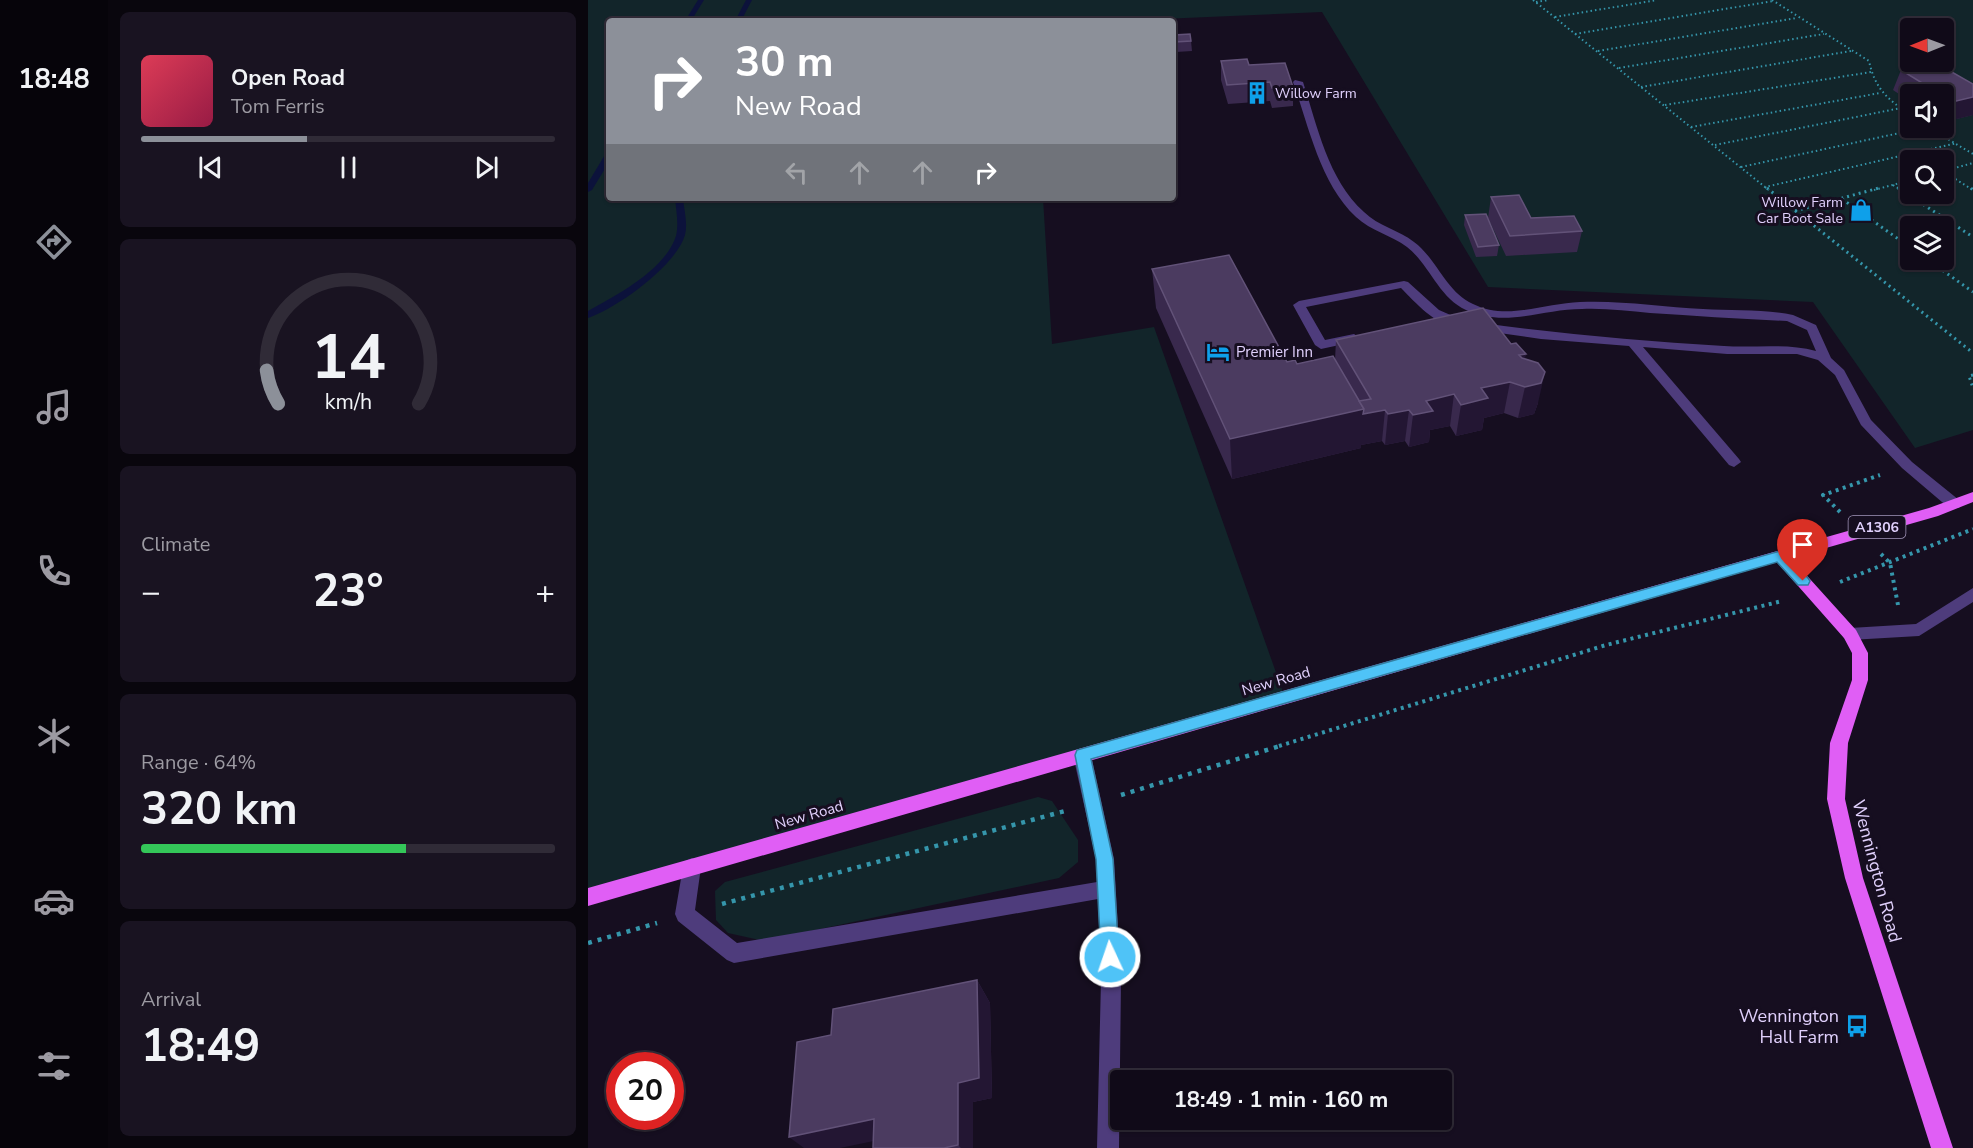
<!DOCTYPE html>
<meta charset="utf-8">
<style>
body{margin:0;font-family:"Nunito Sans",sans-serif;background:#191321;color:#f1f3f6;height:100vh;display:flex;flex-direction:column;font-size:22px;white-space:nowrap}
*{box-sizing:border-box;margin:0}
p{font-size:20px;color:#9c9aa2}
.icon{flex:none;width:33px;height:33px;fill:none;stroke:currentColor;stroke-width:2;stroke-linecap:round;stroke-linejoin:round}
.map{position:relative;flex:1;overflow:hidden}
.panel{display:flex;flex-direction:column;gap:12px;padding:12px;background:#09060d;width:480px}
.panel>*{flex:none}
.top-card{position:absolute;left:18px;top:18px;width:570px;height:183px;border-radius:6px;box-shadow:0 2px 4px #0004,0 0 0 2px #302b37;background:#8c9099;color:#fff;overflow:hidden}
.needle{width:39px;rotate:269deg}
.buttons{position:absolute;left:1312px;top:18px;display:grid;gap:12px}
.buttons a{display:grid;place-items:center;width:54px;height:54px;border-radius:6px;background:#100a18;box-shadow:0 2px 4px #0004,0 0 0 2px #302b37;font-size:30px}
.speed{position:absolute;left:18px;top:1052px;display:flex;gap:12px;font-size:30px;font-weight:700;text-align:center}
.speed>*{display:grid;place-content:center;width:78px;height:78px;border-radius:50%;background:#100a18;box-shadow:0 2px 4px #0004,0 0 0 2px #302b37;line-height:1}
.speed .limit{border:9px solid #d22;background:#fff;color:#111}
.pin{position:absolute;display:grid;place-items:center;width:51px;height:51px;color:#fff;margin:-62px -26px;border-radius:50% 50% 50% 0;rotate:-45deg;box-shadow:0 0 6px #0007}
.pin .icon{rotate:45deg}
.me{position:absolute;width:66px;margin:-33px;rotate:357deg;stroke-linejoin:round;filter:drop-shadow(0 0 4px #0008)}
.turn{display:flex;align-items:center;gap:21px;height:126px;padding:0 30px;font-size:27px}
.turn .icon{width:78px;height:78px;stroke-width:2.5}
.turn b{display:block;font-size:42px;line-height:51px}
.lanes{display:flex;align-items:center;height:57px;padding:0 30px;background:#0003;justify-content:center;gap:30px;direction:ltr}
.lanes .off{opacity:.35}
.big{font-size:45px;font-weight:700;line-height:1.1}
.panel .tile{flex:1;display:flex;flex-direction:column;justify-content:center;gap:9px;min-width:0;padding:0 21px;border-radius:9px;background:#191321}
.panel .dial{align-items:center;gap:0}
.dial svg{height:156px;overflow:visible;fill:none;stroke:#302b37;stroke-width:7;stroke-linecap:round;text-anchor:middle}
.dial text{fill:#f1f3f6;stroke:none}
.song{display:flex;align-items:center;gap:18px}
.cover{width:72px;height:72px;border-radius:9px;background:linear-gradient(135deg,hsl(350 70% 55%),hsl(340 70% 35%))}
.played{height:6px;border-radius:3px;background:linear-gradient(90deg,#8c9099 40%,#302b37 40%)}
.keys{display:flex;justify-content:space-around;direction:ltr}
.heat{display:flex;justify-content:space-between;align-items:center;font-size:33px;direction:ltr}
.charge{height:9px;border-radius:4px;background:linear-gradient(90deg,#34c759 64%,#302b37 0)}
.trip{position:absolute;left:522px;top:1070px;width:342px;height:60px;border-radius:6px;background:#100a18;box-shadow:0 2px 4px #0004,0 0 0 2px #302b37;font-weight:700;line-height:60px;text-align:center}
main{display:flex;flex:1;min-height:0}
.dock{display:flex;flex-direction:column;width:108px;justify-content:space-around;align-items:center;background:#06040a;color:#9c9aa2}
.dock .icon{width:42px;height:42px}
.dock .selected{color:#8c9099}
.dock b{font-size:27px;color:#f1f3f6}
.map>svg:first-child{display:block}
.green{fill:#12252a;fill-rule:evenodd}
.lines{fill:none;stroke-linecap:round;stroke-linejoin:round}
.stream{fill:#0c123b;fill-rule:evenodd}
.path-far3{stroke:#3596ab;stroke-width:2;stroke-dasharray:1.5 3;stroke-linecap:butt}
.path-far2{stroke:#3596ab;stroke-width:3;stroke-dasharray:2 4;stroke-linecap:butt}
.path-far1{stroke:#3596ab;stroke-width:4;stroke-dasharray:3 4.5;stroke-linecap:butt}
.path{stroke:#3596ab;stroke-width:4.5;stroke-dasharray:4 6;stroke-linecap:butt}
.minor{fill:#4e3c7c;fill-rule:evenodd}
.major{fill:#e05ef5;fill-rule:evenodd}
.wall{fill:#39294d}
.shaded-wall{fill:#231633}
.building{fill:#4b3b60;stroke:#625278;stroke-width:1.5}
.route{fill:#4fc3f7;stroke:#337fa1;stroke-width:1.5}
.labels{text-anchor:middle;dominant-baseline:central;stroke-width:6;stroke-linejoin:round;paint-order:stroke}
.far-poi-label{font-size:14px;fill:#e0d0fc;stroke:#160e20;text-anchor:start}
.shield{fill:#160e20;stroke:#a396ba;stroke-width:1.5}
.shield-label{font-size:14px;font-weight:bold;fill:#e0d0fc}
.poi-label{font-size:15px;fill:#e0d0fc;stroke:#160e20;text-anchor:start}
.street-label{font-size:15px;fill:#e0d0fc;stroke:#160e20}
.near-street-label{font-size:18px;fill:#e0d0fc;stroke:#160e20}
.near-poi-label{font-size:18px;fill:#e0d0fc;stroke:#160e20;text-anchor:end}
</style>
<main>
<nav class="dock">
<b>18:48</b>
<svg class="icon selected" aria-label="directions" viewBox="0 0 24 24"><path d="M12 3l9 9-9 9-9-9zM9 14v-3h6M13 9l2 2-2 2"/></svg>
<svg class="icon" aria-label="music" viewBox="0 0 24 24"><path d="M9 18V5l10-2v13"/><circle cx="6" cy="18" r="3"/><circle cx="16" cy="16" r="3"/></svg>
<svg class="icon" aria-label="phone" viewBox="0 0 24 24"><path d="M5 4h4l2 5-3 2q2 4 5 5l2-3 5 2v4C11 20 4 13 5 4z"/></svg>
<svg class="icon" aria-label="climate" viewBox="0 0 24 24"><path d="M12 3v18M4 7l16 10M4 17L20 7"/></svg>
<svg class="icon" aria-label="car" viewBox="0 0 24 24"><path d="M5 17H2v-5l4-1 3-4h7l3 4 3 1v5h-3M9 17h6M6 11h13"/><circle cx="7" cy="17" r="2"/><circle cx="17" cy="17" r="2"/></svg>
<svg class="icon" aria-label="filters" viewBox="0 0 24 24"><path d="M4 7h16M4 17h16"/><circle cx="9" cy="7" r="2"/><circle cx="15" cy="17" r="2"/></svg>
</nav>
<section class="panel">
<div class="tile">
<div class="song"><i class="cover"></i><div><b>Open Road</b><p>Tom Ferris</p></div></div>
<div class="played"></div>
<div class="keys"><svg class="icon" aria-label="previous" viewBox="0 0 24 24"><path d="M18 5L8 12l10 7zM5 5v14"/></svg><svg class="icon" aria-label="pause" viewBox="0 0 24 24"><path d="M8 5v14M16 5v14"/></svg><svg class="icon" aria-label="next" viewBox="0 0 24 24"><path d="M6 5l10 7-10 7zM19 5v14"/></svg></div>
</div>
<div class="tile dial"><svg viewBox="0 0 100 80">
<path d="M14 69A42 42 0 1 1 86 69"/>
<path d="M14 69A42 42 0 0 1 8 52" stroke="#8c9099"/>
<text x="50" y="56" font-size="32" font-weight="700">14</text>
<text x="50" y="72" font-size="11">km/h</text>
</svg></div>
<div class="tile"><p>Climate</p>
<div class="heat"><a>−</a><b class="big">23°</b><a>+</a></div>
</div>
<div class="tile"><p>Range · 64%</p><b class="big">320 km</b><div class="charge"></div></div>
<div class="tile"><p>Arrival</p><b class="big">18:49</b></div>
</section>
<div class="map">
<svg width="1385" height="1148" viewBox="0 0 1385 1148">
<rect width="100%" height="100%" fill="#160e20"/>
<g class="green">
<path d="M0,0h1385v430l-58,18 -102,-146 -325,-15 -166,-275 -207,9h-506v177h434l9,146 102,-17 131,371 -697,199zM1323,28h33v34h-33zM1323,94h33v34h-33zM1323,160h33v34h-33zM1323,226h33v34h-33z"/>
<path d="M450,797l14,4 26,39v22l-19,16 -295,63 -36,-8 -12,-13 -1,-29 10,-9z"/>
</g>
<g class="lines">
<g class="stream">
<path d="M110,0h6l-13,21h-6z"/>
<path d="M158,0h6l-11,21h-6z"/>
<path d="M18,153h3v9l-17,28 -4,2v-9z"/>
<path d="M87,198h8c1,12 5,25 2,37 -9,31 -68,73 -97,83v-7c29,-16 77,-41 88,-75 3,-12 0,-26 -1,-38z"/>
</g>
<g class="path-far3">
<path d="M945,0l232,187 192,-44"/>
<path d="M1184,0l97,61c6,28 19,39 42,54"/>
<path d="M948,2l13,-2"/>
<path d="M967,17l102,-17"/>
<path d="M987,34l198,-33"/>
<path d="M1010,51l199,-33"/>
<path d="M1031,68l205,-34"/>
<path d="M1053,87l210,-36"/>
<path d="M1077,105l206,-33"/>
<path d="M1103,127l189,-34"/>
<path d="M1341,128l44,26"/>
<path d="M1127,145l186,-37"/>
<path d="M1153,167l182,-39"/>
<path d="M1356,171l29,-8"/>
<path d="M1356,172l29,18"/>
<path d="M1305,185l8,5"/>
<path d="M1177,187l4,3"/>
<path d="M1286,190l37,-10"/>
</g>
<g class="path-far2">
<path d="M1179,188l206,165"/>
<path d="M1310,188l75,49"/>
<path d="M1383,188l2,2"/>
<path d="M1254,199l69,49"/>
<path d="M1207,211l84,-23"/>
<path d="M1340,260l45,32"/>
<path d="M1385,375l-4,1 4,12"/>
</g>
<g class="path-far1">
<path d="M1252,512l-17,-17 57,-20"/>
<path d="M1293,554l9,9 8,42"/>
<path d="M1252,582l133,-53"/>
<path d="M691,746l327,-101 176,-44"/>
</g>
<g class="path">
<path d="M533,795l162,-50"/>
<path d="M134,904l343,-93"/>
<path d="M0,943l69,-20"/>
</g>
<g class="minor">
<path d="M707,80l8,2c14,43 25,98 61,130 14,14 35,18 50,30 23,17 32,50 59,62 34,17 72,-1 107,-2 39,-2 83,5 123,7 29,2 62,0 90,6l23,10 15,33 13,12 27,50 41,42 47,38 2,4 -2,4h-10l-47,-40 -41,-43 -26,-50 -17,-15 -21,-6h-70l-84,-7 96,112 2,3 -7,5 -5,-2 -100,-119 -88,-7 -63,-9 -2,-3 6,-4c80,11 161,18 242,23 31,2 62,-3 92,5l-9,-21 -20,-9c-46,-2 -91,-5 -137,-8 -22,-2 -45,-5 -68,-4 -40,0 -77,19 -116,1 -28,-13 -36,-45 -59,-63 -16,-12 -36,-16 -51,-30 -36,-34 -47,-90 -63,-135z"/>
<path d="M816,281l4,1 31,28 23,10v6c-23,4 -46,-23 -61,-38l-95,19 19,33 29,-6 6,4 -2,3 -37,8 -6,-4 -22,-40 6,-4z"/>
<path d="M1385,588v14l-54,34 -69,4 -6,-2 -2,-4 2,-4 6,-2 66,-4z"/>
<path d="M494,748l6,2 3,5 23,104 7,121 -2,168h-22l4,-168 -3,-81 -364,64 -7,-3 -49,-39 -3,-7 8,-47 2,-6 7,-3 7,3 2,6 -6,43 42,33 360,-61 -1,-23 -23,-104 3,-5z"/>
</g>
<path class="major" d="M1385,492v10l-35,14 -147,42 65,72 12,23v27l-20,63 -3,56 18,79 90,270h-22l-86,-270 -18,-79 3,-56 22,-63v-27l-8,-15 -67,-76 -1189,344v-18l1341,-380z"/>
</g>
<g class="wall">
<path d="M586,35l17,6 1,10 -16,1z"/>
<path d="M633,61l28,4 44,22v19l-21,2 -2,-7 -42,3 -7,-24z"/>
<path d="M1313,70l72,14v31l-29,7v-28h-33v8l-18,-12z"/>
<path d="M903,197l40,21 51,13 -5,21 -71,4 -18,-38z"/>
<path d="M877,215l34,30 -2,11 -21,1 -12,-32z"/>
<path d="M564,269l135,93 10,2 38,-4 1,-20 175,4 15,10 -2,5 14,44 -4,11 -16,4 -14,-5 -20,5 -2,12 -26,6 -6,-10 -20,4 -1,12 -20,5 -4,-6 -20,4 -3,-4 -21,4v3l-129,31 -76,-171z"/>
<path d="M389,980l13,23 2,95 -19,4v46h-100l1,-7 -43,-106z"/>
</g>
<g class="shaded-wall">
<path d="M1385,97v18l-29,7v-2l8,-18z"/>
<path d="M938,354l-7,31v-30z"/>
<path d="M957,372l-7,31 -4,11 -16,4 7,-31z"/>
<path d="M922,382l-6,31 -20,5 -2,12 -26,6 5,-31 20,-17z"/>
<path d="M866,394l-4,32 -20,4 -1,12 -20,5 4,-32 13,-14z"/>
<path d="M776,409l21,1 -3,31 -21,4v3l-129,31 -2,-40z"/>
<path d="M821,410l-4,31 -20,4 3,-31z"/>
<path d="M389,980l13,23 2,95 -19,4v46h-12l-3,-3v-62z"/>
<path d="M286,1119l19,18 -53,11h-36l-15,-11z"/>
</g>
<g class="building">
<path d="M602,34l1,7 -16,1 -1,-7z"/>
<path d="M659,59l2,6 36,-2 8,24 -21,1 -2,-6 -43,3 -6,-24z"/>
<path d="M1348,63l37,21v13l-21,5 -8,-5v-3h-4l-39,-24z"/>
<path d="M931,195l12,23 43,-2 8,15 -72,5 -19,-39z"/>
<path d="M898,214l13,31 -21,2 -13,-32z"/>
<path d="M641,255l58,107 8,-2 2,4 36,-8 31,53 -134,30 -78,-170z"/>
<path d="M895,308l28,36 5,-1 10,11 -7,1 3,3 16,5 7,9 -4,11 -16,4 -15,-5 -29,6 7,10 -27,7 -7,-11 -28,7 7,10 -20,4 -4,-5 -21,4 -3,-4 -22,4 1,-5 -5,-8 12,-2 -35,-59z"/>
<path d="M389,980l2,98 -21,5v62l-14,3h-71l1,-29 -85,18 8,-95 34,-7 2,-26z"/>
</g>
<path class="route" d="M1192,551l4,2 24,25 2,3 -2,4h-10l-21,-23 -686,197 22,100 6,98 -3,7 -6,2 -6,-2 -3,-7 -5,-98 -21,-104 2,-5z"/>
<defs>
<g id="building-bare" transform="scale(1.8)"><path d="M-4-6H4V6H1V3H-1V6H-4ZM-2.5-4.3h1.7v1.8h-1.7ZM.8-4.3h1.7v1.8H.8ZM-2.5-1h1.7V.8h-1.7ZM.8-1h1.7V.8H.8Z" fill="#0ea0ea" stroke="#160e20" stroke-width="2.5" paint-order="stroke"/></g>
<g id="shop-bare" transform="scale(1.8)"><path d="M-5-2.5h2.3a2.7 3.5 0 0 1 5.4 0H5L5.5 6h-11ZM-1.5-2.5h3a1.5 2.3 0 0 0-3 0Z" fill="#0ea0ea" stroke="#160e20" stroke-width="2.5" paint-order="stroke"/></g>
<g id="hotel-bare" transform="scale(1.8)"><path d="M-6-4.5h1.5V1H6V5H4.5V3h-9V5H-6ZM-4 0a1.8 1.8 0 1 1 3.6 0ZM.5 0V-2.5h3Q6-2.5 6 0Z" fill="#0ea0ea" stroke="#160e20" stroke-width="2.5" paint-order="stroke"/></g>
<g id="bus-bare" transform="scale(1.8)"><path d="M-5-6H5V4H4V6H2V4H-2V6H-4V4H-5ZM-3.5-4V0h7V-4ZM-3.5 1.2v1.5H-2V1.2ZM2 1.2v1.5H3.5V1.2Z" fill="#0ea0ea" stroke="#160e20" stroke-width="2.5" paint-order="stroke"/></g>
</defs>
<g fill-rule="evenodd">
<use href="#building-bare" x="669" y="93"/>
<use href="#shop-bare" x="1273" y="210"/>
<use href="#hotel-bare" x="630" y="352"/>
<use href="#bus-bare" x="1269" y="1026"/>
</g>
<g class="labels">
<g class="far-poi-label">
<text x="687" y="93">Willow Farm</text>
<text x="1255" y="202" text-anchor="end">Willow Farm<tspan x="1255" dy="16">Car Boot Sale</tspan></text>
</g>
<rect class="shield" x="1260.5" y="516" width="57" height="22" rx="4.5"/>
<g class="shield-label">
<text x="1289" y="527">A1306</text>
</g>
<g class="poi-label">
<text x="648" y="352">Premier Inn</text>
</g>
<g class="street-label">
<text transform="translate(688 681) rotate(-16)">New Road</text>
<text transform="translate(221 815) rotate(-16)">New Road</text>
</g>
<g class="near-street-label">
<text transform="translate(1289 871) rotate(75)">Wennington Road</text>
</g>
<g class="near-poi-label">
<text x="1251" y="1016">Wennington<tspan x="1251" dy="21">Hall Farm</tspan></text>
</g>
</g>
</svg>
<div class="buttons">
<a><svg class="needle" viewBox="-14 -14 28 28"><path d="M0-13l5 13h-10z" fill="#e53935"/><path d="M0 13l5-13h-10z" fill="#9c9aa2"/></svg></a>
<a><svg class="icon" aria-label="sound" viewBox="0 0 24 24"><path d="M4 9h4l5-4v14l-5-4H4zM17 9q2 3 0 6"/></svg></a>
<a><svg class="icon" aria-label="search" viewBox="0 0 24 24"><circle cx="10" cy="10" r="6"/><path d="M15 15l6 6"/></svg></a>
<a><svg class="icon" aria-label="layers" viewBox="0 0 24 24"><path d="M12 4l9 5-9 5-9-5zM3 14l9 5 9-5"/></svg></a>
</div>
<div class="speed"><div class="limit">20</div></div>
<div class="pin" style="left:1215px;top:581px;background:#d93025"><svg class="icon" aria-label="arrive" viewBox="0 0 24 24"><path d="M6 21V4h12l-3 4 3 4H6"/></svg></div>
<svg class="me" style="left:522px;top:957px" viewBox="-20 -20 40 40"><circle r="17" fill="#4fc3f7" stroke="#fff" stroke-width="3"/><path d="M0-11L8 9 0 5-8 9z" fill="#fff"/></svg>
<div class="trip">18:49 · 1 min · 160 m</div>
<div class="top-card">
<div class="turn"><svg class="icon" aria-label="right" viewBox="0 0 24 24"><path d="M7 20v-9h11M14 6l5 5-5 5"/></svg><div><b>30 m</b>New Road</div></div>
<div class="lanes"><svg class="icon off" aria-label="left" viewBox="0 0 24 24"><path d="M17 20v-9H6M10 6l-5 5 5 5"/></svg><svg class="icon off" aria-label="ahead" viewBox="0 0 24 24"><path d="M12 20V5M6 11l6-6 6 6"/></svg><svg class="icon off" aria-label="ahead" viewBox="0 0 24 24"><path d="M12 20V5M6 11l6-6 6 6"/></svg><svg class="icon" aria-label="right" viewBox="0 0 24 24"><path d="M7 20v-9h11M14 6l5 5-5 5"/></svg></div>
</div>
</div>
</main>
